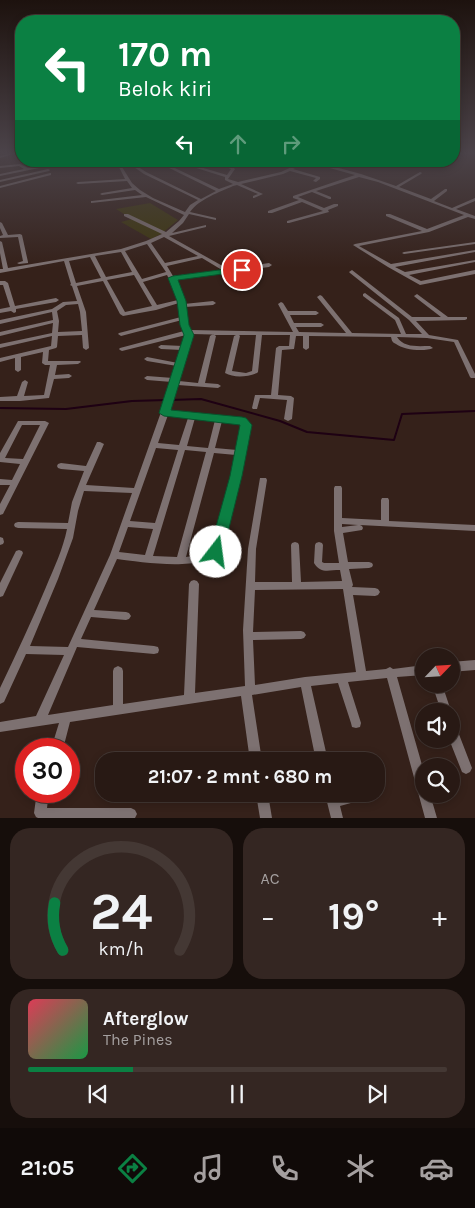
<!DOCTYPE html>
<html lang="id">
<meta charset="utf-8">
<style>
body{margin:0;font-family:Karla,sans-serif;background:#342622;color:#f1f3f6;height:100vh;display:flex;flex-direction:column;font-size:19px;white-space:nowrap}
*{box-sizing:border-box;margin:0}
p{font-size:16px;color:#a5a0a0}
.icon{flex:none;width:28px;height:28px;fill:none;stroke:currentColor;stroke-width:2;stroke-linecap:round;stroke-linejoin:round}
.map{position:relative;height:818px;overflow:hidden}
.sheet{display:flex;flex-direction:column;gap:10px;padding:10px;background:#160e0b;flex:1}
.sheet>*{flex:none}
.guide{position:absolute;left:15px;top:15px;width:445px;height:152px;border-radius:20px;box-shadow:0 2px 8px #0003,0 0 0 1px #443834;background:#0b8043;color:#fff;overflow:hidden}
.needle{width:32px;rotate:65deg}
.tools{position:absolute;left:415px;top:648px;display:grid;gap:10px}
.tools a{display:grid;place-items:center;width:45px;height:45px;border-radius:50%;background:#281914;box-shadow:0 2px 8px #0003,0 0 0 1px #443834;font-size:25px}
.speed{position:absolute;left:15px;top:738px;display:flex;gap:10px;font-size:25px;font-weight:700;text-align:center}
.speed>*{display:grid;place-content:center;width:65px;height:65px;border-radius:50%;background:#281914;box-shadow:0 2px 8px #0003,0 0 0 1px #443834;line-height:1}
.speed .limit{border:8px solid #d22;background:#fff;color:#111}
.pin{position:absolute;display:grid;place-items:center;width:42px;height:42px;color:#fff;margin:-21px;border:2px solid #fff;border-radius:50%;box-shadow:0 1px 5px #0007}
.me{position:absolute;width:55px;margin:-28px;rotate:15deg;stroke-linejoin:round;filter:drop-shadow(0 0 4px #0008)}
.turn{display:flex;align-items:center;gap:18px;height:105px;padding:0 20px;font-size:22px}
.turn .icon{width:65px;height:65px;stroke-width:2.5}
.turn b{display:block;font-size:35px;line-height:42px}
.lanes{display:flex;align-items:center;height:48px;padding:0 20px;background:#0003;justify-content:center;gap:25px;direction:ltr}
.lanes .off{opacity:.35}
.big{font-size:38px;font-weight:700;line-height:1.1}
.sheet .card{flex:1;display:flex;flex-direction:column;justify-content:center;gap:8px;min-width:0;padding:0 18px;border-radius:20px;background:#342622}
.sheet .dial{align-items:center;gap:0}
.dial svg{height:130px;overflow:visible;fill:none;stroke:#443834;stroke-width:7;stroke-linecap:round;text-anchor:middle}
.dial text{fill:#f1f3f6;stroke:none}
.song{display:flex;align-items:center;gap:15px}
.cover{width:60px;height:60px;border-radius:8px;background:linear-gradient(135deg,hsl(350 70% 55%),hsl(140 70% 35%))}
.played{height:5px;border-radius:2px;background:linear-gradient(90deg,#0b8043 25%,#443834 25%)}
.keys{display:flex;justify-content:space-around;direction:ltr}
.heat{display:flex;justify-content:space-between;align-items:center;font-size:28px;direction:ltr}
.sheet .tiles{flex:1;display:grid;gap:10px;grid-template-columns:1fr 1fr}
.card:last-child{grid-column:span 2}
.trip{position:absolute;left:95px;top:752px;width:290px;height:50px;border-radius:20px;background:#281914;box-shadow:0 2px 8px #0003,0 0 0 1px #443834;font-weight:700;line-height:50px;text-align:center}
.dock{display:flex;height:80px;justify-content:space-around;align-items:center;background:#100a08;color:#a5a0a0}
.dock .icon{width:35px;height:35px}
.dock .selected{color:#0b8043}
.dock b{font-size:22px;color:#f1f3f6}
.map>svg:first-child{display:block}
.green{fill:#3d360d}
.lines{fill:none;stroke-linecap:round;stroke-linejoin:round}
.stream{stroke:#1e0113;stroke-width:2}
.street{fill:#7d7171;fill-rule:evenodd}
.route{fill:#0b8043;stroke:#07532c}
</style>
<div class="map">
<svg width="475" height="818" viewBox="0 0 475 818">
<rect width="100%" height="100%" fill="#35211a"/>
<path class="green" d="M150,203l28,17 -17,14 -10,5 -30,-17 11,-3 -16,-10z"/>
<g class="lines">
<g class="stream">
<path d="M171,400l30,-1 79,22 27,11 87,8 8,-26 73,-3"/>
<path d="M0,408l66,1 66,-8 34,-1"/>
</g>
<g class="street">
<path d="M8,154h5l-13,4v-2z"/>
<path d="M77,161h14l-47,6 -44,9v-2l24,-5 -5,-3 -19,2v-2l20,-2 8,4 16,-3z"/>
<path d="M113,161h4l4,4 10,-3 12,-1 -9,3 12,8 55,27 15,-8 -61,-30h5l59,28 14,-5 -8,-4v-3l-35,-11v-2l37,11 4,-6 -20,-8h6l17,7 1,1 -7,10 10,3 43,-10 23,-11h9l48,13 35,12 24,-14 2,1 -1,1 -22,13 32,12 14,-10h2v2l-13,10 18,7 23,-10v3l-19,8 19,7v3l-7,-2 -39,15 -70,14 32,18 84,-14v2l-80,15 10,5 70,-12v2l-66,13 12,6 54,-11v4l-55,11 -32,-18 -35,-22 2,-1 67,-13 -36,-15v-2h4l37,15 37,-14 -86,-33 -19,-5 -43,14 15,6v2h-2l-17,-7 -14,5 26,11 10,-4h4v2l-10,4 1,2 -40,11h-2v-2l36,-10 -21,-9 -30,11h-4v-2l31,-11 -6,-2v-2l62,-21 -47,-13 -15,7 27,8v2l-4,3 -3,-1 3,-3 -26,-7 -7,3 -42,10 22,10 -9,4h-1v-2l5,-2 -21,-9 -4,1c-13,6 -34,13 -43,26l26,6v2l-27,-6 -6,9 -11,10 34,-8v2l-37,9 59,33 41,-6 3,2 -3,2 -94,12 5,10 4,15 29,-3 3,2 -3,2 -28,2 5,23 103,2 -15,-28 3,-2 2,1 5,8h28l3,2 -3,2h-26l4,8h27l3,2 -3,2h-25l3,5 47,1 -29,-36 3,-2 2,1 30,37 49,1 -6,-14 -32,-24v-2l2,-1 34,25 7,16h16l-13,-14 -59,-47 -1,-1 3,-2 60,47h29l-26,-20 -1,-1 3,-2 31,23h19v2l-2,1 -49,1 13,14 29,5 17,34v4h-4l-1,-1 -16,-35 -27,-4 -30,-1c7,11 21,9 33,9l3,2c-8,4 -30,2 -37,-4 -4,-2 -4,-3 -5,-7l-82,-1v12l-3,2 -3,-2v-12h-7l-2,13 -12,1 -4,45 13,1 3,2 -2,21 -4,2 -4,-2 3,-19 -27,-2 -3,11h-4l-1,-1 3,-13h16l5,-47 3,-2h10l1,-11h-28l-4,37 -1,1c-10,4 -23,5 -32,0l9,-37 2,-1 -45,-1 -12,47 19,2 12,-47 3,-2 3,2 -11,47 13,1 3,2 -3,2 -40,-3 -9,26 73,8h2l6,6 -10,51 -20,76c-16,20 -80,10 -103,7l-23,51 32,2 3,1 2,3 -2,3 -3,1 -35,-3 -10,22 73,7 4,1 1,3 -1,3 -4,1 -77,-7 -29,68 65,-10v-34l1,-3 4,-2 4,2 1,3v33l61,-9 5,-111 2,-3 3,-1 3,1 2,3 -4,109 50,-7 -2,-56 5,-81 12,-71h6l1,2 -11,69 -1,33h37l-1,-37 1,-2 3,-1 3,1 1,2 2,37 41,-1 -2,-11c-12,0 -19,4 -26,-7l1,-18 1,-2 3,-1 3,1 1,2 -1,17 2,1h15l-5,-32v-43l1,-2h6l1,2v30l39,2v-20l1,-2h6l1,2v21l86,4v6l-115,-6 2,1 1,2 -1,2 -19,3 5,29h21l3,1 1,2 -1,2 -3,1 -20,1 4,16 -1,2 23,1 3,1 2,3 -2,3 -3,1 -22,-1 13,76 20,-2 4,-2 3,2 31,-4v10l-27,2 27,95v22h6l7,24h-12l-38,-140 -39,4 13,41 -1,4 -4,1 -4,-1 -1,-4 -13,-40 -27,3 17,75h-12l-15,-74 -49,8 10,66h-12l-9,-65 -171,26 -7,27h-12l8,-26 -59,9v-10l36,-6 28,-61 -38,-1 -22,48 -4,2v-16c16,-34 32,-67 46,-101 8,-19 17,-38 21,-58l-49,-1 -3,-1 -1,-2 1,-2 3,-1 50,1 4,-21 12,-31 -23,-2 -3,-1 -1,-2 1,-2 3,-1 25,3 11,-24h3l4,2 -18,41 48,3 37,-104 1,-2 -25,-2 -3,-2 3,-2 26,2 4,-12 -30,-5 -3,-2 3,-2 31,6 4,-13 -21,-1 -3,-2 3,-2 22,1 3,-11 -64,16 -2,-1 -1,-1 1,-1 64,-17 -2,-11 -61,16 -3,-2 1,-1 62,-16 -2,-14 -23,7 -33,6 -3,-2 -17,-33 -26,5 9,26 3,36 -3,2 -3,-2 -1,-13 -24,1 -1,11 -1,1 -7,2 -1,11h32l1,1 -3,2 -21,1 -2,10 14,-1 3,2 -3,2 -15,1 -5,19 -29,3h-20v-4l17,-1 5,-14 3,-2 3,2 -4,14 20,-1 6,-30h-5l-3,-2 1,-11 -22,5v13l-3,2 -3,-2v-12l-15,4v-4l51,-12 1,-10 -52,12v-4l52,-11 1,-10 -53,13v-4l53,-12 -1,-8 -52,12v-4l52,-11 11,-7 14,-1 -5,-15 -2,-1 1,-1 -7,-23 -64,12v-4h3l-3,-16v-12l2,1 6,26 113,-19 25,-8 16,-7 -38,-18v-2h4l38,18 13,-11 5,-6 -38,-18 -55,6v-2h1l50,-6 -7,-5 -33,5 -2,-1 2,-1 30,-5 -5,-7 -49,3 -2,-1 2,-1 47,-3 -6,-12zM131,165l13,9 54,26 -8,5 -5,7 -32,-14 -13,-8 -8,-7 -10,-16zM164,237l34,19 -33,7 -14,-20zM147,244l19,28 -24,7 -17,-28zM121,252l11,20 -26,5 -11,-21zM90,257l11,21 -25,5 -7,-22zM202,258l20,12 -49,6 -6,-10zM134,275l18,31 -27,6 -18,-32zM167,275l7,14 4,11 -21,5 -14,-23zM78,304l2,8 2,19 -24,1 1,-11 -2,-10 9,-6zM239,335h17l-4,36 -6,2 -14,-2 8,-35zM168,415l20,3 -9,27 -21,-2zM195,418l20,2 -7,28 -21,-2zM222,421l18,2 2,2 -5,25 -22,-2zM156,448l22,2 -23,73 -25,-2zM185,450l21,2 -29,105 -24,-1zM214,453l22,2 -4,21 -20,74 -7,4 -19,3zM84,491l48,2 -22,62 -42,92 -38,-1 28,-67 15,-41 5,-27zM342,524l16,1 -16,2zM128,527l25,2 -8,26 -26,-3zM343,589l13,83 -51,5 -50,8 -2,-45 48,-1 3,-1 2,-3 -2,-3 -3,-1 -48,1 2,-42z"/>
<path d="M48,169l2,1 -1,1 -49,11v-2z"/>
<path d="M50,173h1v2l-51,13v-2z"/>
<path d="M0,222l2,1 6,12 12,-1 2,1 6,27v1l-9,1 -2,-1 6,-2 -5,-24 -18,1v-2l3,-1 -3,-7z"/>
<path d="M475,242v2l-71,10 -2,-1 2,-1z"/>
<path d="M0,281h5l3,2 7,23 41,-8 3,2 -3,2 -40,7v3l-2,1 -3,-2 -11,2v-4l10,-2 -7,-22h-3z"/>
<path d="M18,421h27l4,2 -45,89 -1,2 -3,1v-11l10,-19h-10v-6l12,1 8,-16 -20,-2v-9zM22,425h18l-17,34 -18,-1z"/>
<path d="M0,537l3,1 1,4 -1,2 -3,1z"/>
<path d="M19,550l3,1 1,2 -20,43 -3,1v-14l16,-32z"/>
<path d="M475,660v10l-24,2v-10z"/>
<path d="M432,684h10l9,27h-10z"/>
<path d="M451,723l4,1 17,44 -2,4 -4,2 -4,-2 -13,-33h2z"/>
<path d="M37,791h12l-2,17h84l4,2 2,4 -2,4h-97l-2,-1 -2,-4z"/>
<path d="M256,794h12l4,24h-12z"/>
<path d="M325,794h12v1l5,-1h29l-2,4 -29,8 3,12h-12z"/>
</g>
</g>
<linearGradient id="sky" x2="0" y2="1"><stop stop-color="#1d120e"/><stop offset="0.57" stop-color="#4b4349"/><stop offset="1" stop-color="#4b4349" stop-opacity="0"/></linearGradient>
<rect width="475" height="268" fill="url(#sky)"/>
<path class="route" d="M242,267l4,3 -1,1 -67,9 8,21 3,24 5,10 -23,75 71,7 4,1 6,7 -10,51 -19,76 -2,4 -5,2 -5,-2 -2,-4 21,-76 10,-51 -76,-9 -5,-3 25,-78 -4,-10 -3,-24 -9,-23 5,-2z"/>
</svg>
<div class="tools">
<a><svg class="needle" viewBox="-14 -14 28 28"><path d="M0-13l5 13h-10z" fill="#e53935"/><path d="M0 13l5-13h-10z" fill="#a5a0a0"/></svg></a>
<a><svg class="icon" aria-label="sound" viewBox="0 0 24 24"><path d="M4 9h4l5-4v14l-5-4H4zM17 9q2 3 0 6"/></svg></a>
<a><svg class="icon" aria-label="search" viewBox="0 0 24 24"><circle cx="10" cy="10" r="6"/><path d="M15 15l6 6"/></svg></a>
</div>
<div class="speed"><div class="limit">30</div></div>
<div class="pin" style="left:242px;top:270px;background:#d93025"><svg class="icon" aria-label="arrive" viewBox="0 0 24 24"><path d="M6 21V4h12l-3 4 3 4H6"/></svg></div>
<svg class="me" style="left:216px;top:552px" viewBox="-20 -20 40 40"><circle r="19" fill="#fff"/><path d="M0-13L10 11 0 6-10 11z" fill="#0b8043"/></svg>
<div class="trip">21:07 · 2 mnt · 680 m</div>
<div class="guide">
<div class="turn"><svg class="icon" aria-label="left" viewBox="0 0 24 24"><path d="M17 20v-9H6M10 6l-5 5 5 5"/></svg><div><b>170 m</b>Belok kiri</div></div>
<div class="lanes"><svg class="icon" aria-label="left" viewBox="0 0 24 24"><path d="M17 20v-9H6M10 6l-5 5 5 5"/></svg><svg class="icon off" aria-label="ahead" viewBox="0 0 24 24"><path d="M12 20V5M6 11l6-6 6 6"/></svg><svg class="icon off" aria-label="right" viewBox="0 0 24 24"><path d="M7 20v-9h11M14 6l5 5-5 5"/></svg></div>
</div>
</div>
<section class="sheet">
<div class="tiles">
<div class="card dial"><svg viewBox="0 0 100 80">
<path d="M14 69A42 42 0 1 1 86 69"/>
<path d="M14 69A42 42 0 0 1 9 40" stroke="#0b8043"/>
<text x="50" y="56" font-size="32" font-weight="700">24</text>
<text x="50" y="72" font-size="11">km/h</text>
</svg></div>
<div class="card"><p>AC</p>
<div class="heat"><a>−</a><b class="big">19°</b><a>+</a></div>
</div>
<div class="card">
<div class="song"><i class="cover"></i><div><b>Afterglow</b><p>The Pines</p></div></div>
<div class="played"></div>
<div class="keys"><svg class="icon" aria-label="previous" viewBox="0 0 24 24"><path d="M18 5L8 12l10 7zM5 5v14"/></svg><svg class="icon" aria-label="pause" viewBox="0 0 24 24"><path d="M8 5v14M16 5v14"/></svg><svg class="icon" aria-label="next" viewBox="0 0 24 24"><path d="M6 5l10 7-10 7zM19 5v14"/></svg></div>
</div>
</div>
</section>
<nav class="dock">
<b>21:05</b>
<svg class="icon selected" aria-label="directions" viewBox="0 0 24 24"><path d="M12 3l9 9-9 9-9-9zM9 14v-3h6M13 9l2 2-2 2"/></svg>
<svg class="icon" aria-label="music" viewBox="0 0 24 24"><path d="M9 18V5l10-2v13"/><circle cx="6" cy="18" r="3"/><circle cx="16" cy="16" r="3"/></svg>
<svg class="icon" aria-label="phone" viewBox="0 0 24 24"><path d="M5 4h4l2 5-3 2q2 4 5 5l2-3 5 2v4C11 20 4 13 5 4z"/></svg>
<svg class="icon" aria-label="climate" viewBox="0 0 24 24"><path d="M12 3v18M4 7l16 10M4 17L20 7"/></svg>
<svg class="icon" aria-label="car" viewBox="0 0 24 24"><path d="M5 17H2v-5l4-1 3-4h7l3 4 3 1v5h-3M9 17h6M6 11h13"/><circle cx="7" cy="17" r="2"/><circle cx="17" cy="17" r="2"/></svg>
</nav>
